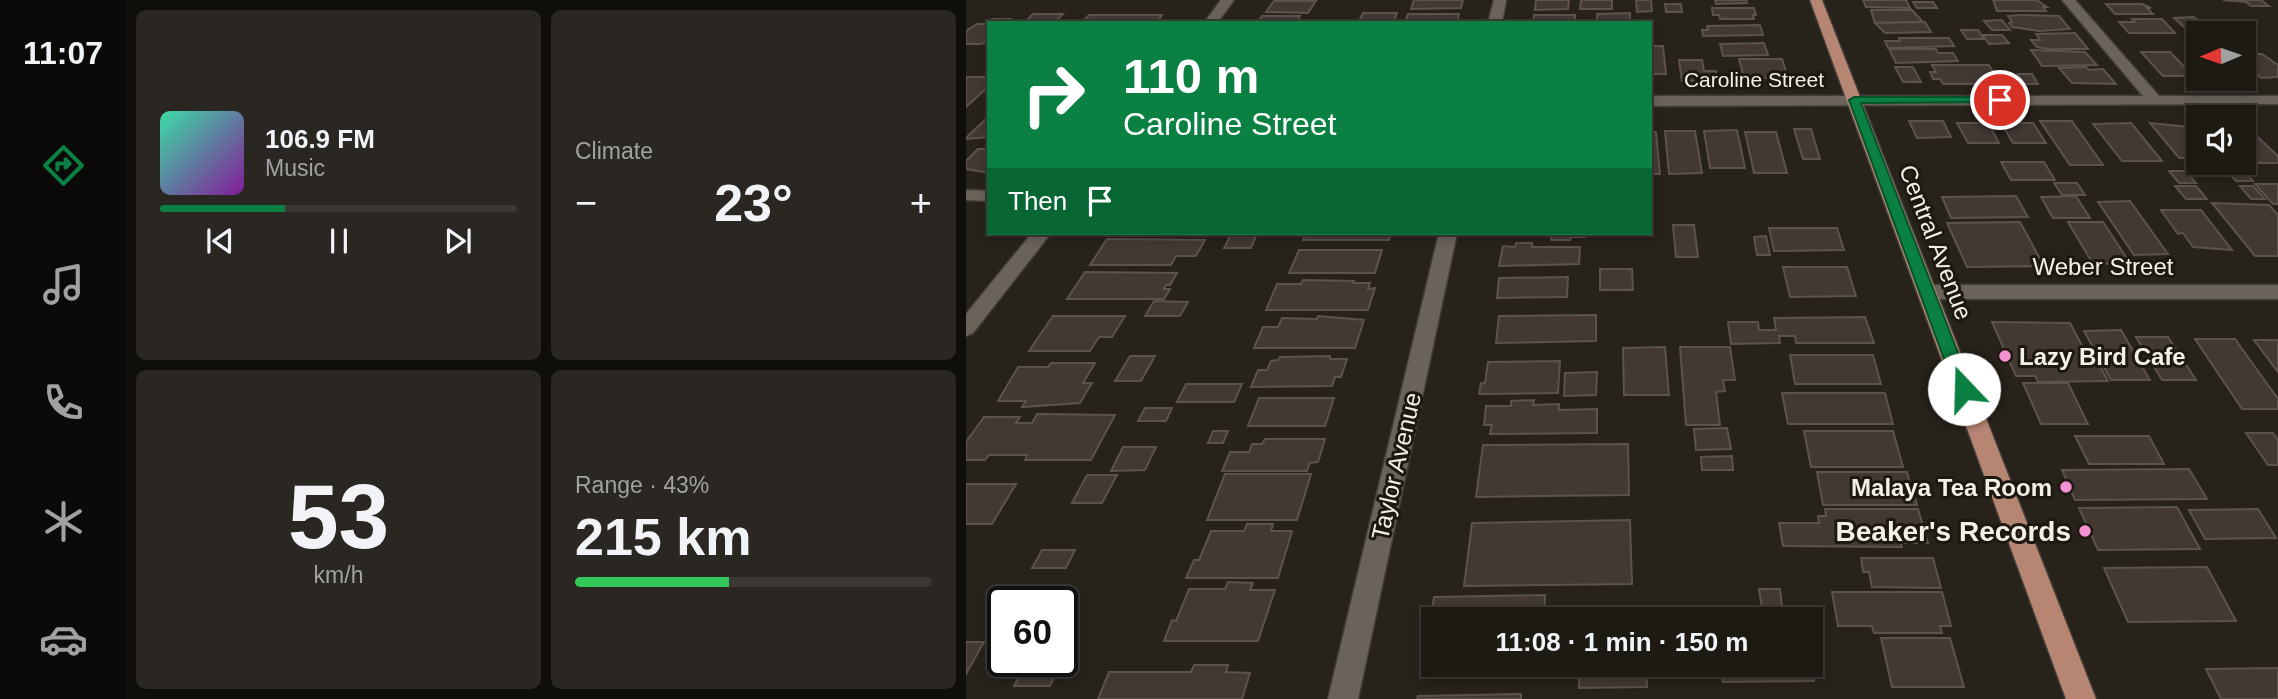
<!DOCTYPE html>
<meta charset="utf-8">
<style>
body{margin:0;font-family:Helvetica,sans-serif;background:#2a2722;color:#f1f3f6;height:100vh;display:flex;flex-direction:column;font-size:26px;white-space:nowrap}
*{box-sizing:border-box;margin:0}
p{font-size:23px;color:#a0a1a0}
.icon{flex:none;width:38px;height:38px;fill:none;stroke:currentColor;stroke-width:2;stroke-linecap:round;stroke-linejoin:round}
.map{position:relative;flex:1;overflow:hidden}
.side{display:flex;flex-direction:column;gap:10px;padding:10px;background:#100e0b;width:840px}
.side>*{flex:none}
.hud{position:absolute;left:21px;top:21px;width:665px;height:214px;border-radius:0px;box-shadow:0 4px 10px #0003,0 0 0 2px #3b3834;background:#0b8043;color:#fff;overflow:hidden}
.needle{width:46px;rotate:268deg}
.buttons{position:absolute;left:1220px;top:21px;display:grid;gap:14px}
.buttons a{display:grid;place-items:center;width:70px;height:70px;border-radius:0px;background:#1d1a14;box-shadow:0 4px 10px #0003,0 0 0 2px #3b3834;font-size:35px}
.speed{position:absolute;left:21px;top:586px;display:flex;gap:14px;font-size:35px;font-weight:700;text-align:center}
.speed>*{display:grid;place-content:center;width:91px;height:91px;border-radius:50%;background:#1d1a14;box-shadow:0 4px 10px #0003,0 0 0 2px #3b3834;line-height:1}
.speed .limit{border:4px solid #111;border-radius:10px;background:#fff;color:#111}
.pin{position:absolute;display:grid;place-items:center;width:60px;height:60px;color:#fff;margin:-30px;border:4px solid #fff;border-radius:50%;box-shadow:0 2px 7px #0007}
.me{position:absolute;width:77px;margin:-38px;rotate:339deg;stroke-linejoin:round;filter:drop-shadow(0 0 5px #0008)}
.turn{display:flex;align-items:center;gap:24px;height:147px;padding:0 21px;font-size:32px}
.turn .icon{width:91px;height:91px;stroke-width:2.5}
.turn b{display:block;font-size:49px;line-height:60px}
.then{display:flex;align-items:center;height:66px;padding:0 21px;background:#0003;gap:14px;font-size:26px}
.big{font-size:52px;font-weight:600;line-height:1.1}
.side .tile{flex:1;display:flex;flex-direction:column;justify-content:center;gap:10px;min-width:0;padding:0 24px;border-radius:10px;background:#2a2722}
.side .dial{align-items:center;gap:0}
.dial b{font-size:91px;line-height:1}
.song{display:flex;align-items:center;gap:21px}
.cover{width:84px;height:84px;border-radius:10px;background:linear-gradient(135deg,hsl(160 70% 55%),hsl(290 70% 35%))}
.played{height:7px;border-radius:4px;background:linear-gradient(90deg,#0b8043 35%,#3b3834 35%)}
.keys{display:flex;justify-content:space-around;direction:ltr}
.heat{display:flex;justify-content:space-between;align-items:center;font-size:38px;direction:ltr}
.charge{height:10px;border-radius:5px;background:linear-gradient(90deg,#34c759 43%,#3b3834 0)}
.side .tiles{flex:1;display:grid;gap:10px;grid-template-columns:repeat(2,1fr)}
.trip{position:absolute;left:455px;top:607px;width:402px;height:70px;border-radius:0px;background:#1d1a14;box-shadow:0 4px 10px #0003,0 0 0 2px #3b3834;font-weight:600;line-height:70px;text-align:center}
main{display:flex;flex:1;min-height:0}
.dock{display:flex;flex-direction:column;width:126px;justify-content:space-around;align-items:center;background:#0c0a08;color:#a0a1a0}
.dock .icon{width:49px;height:49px}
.dock .selected{color:#0b8043}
.dock b{font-size:32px;color:#f1f3f6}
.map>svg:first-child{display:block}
.building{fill:#433934;stroke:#5d524d;stroke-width:2}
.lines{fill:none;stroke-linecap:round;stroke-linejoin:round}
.street-casing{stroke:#423d37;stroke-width:3}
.secondary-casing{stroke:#423d37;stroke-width:3}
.primary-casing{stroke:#423d37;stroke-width:3}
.street{fill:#69635a;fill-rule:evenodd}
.secondary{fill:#69635a;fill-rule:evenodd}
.primary{fill:#b78673;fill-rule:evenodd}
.route{fill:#0b8043;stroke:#07532c;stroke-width:2}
.poi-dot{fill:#f591d2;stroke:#1d1911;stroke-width:2.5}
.labels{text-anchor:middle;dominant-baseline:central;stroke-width:6;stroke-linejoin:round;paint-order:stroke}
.far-street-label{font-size:21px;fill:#f3f0ea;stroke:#1d1911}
.street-label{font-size:24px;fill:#f3f0ea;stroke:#1d1911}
.poi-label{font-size:24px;font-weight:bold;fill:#f3f0ea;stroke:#1d1911;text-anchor:start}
.near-poi-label{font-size:28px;font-weight:bold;fill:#f3f0ea;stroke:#1d1911;text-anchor:end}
</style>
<main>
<nav class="dock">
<b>11:07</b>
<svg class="icon selected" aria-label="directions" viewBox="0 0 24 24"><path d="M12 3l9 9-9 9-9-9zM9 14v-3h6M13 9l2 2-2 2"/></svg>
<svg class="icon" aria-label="music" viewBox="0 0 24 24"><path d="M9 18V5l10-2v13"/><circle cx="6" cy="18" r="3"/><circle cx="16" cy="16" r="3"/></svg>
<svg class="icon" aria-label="phone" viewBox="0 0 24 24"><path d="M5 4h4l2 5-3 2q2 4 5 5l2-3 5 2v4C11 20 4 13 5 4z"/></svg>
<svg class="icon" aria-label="climate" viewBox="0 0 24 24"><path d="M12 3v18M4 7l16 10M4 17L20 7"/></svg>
<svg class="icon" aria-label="car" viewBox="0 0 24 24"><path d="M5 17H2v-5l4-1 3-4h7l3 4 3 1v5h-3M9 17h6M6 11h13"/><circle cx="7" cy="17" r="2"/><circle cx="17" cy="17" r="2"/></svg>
</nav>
<section class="side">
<div class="tiles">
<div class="tile">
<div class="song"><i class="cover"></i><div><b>106.9 FM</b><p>Music</p></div></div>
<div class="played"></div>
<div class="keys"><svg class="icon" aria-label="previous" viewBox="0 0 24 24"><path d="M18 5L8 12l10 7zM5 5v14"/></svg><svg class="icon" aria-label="pause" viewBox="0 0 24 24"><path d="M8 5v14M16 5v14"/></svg><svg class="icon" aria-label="next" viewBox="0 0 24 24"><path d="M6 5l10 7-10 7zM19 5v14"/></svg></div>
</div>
<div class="tile"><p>Climate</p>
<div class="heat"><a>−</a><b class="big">23°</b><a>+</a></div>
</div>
<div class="tile dial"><b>53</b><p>km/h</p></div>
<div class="tile"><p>Range · 43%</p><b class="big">215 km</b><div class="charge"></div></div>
</div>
</section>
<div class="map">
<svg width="1312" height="699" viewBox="0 0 1312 699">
<rect width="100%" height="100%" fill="#27221a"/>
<g class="building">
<path d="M448,0h49l-2,8 -50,1z"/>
<path d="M570,0h33l-1,9 -33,1z"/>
<path d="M615,0h31v9h-32z"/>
<path d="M670,0h15l1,11 -15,1z"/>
<path d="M749,0h31l1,3 -31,1z"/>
<path d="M897,0h43l4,8 -44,-1z"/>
<path d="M1027,0h44l10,7h-4l3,4h-49z"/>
<path d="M1257,0h38l8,6h-18l-5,-4z"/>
<path d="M308,1h42l-8,12 -42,-1z"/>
<path d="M947,2h20l4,6h-20z"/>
<path d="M699,4h16l1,8h-16z"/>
<path d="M1140,4h36l9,4h-4l6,6h-38z"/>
<path d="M746,8h42l2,7h-3l1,4h-34l-1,-4h-6z"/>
<path d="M905,10h41l11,12 -48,1z"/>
<path d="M397,13h34l-3,8 -36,2z"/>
<path d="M664,13v10h-33v-9z"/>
<path d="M67,14h30l-9,9h-30z"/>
<path d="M442,14h51l-2,9h-52z"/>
<path d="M123,15h73l-6,8h-75z"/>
<path d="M568,15h41v8h-42z"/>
<path d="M1054,15l39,1 11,13 -31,2 -27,-4 -3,-4 3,-1 -4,-6z"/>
<path d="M296,16h38l-2,4h12l-2,3h-51z"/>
<path d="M1228,17l11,10h-21l-10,-9z"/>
<path d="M26,19h18l-4,4h-17v15l-7,6h-16v-13l11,-7h9z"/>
<path d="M1166,19h30l13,14h-46l-10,-11h16z"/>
<path d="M1036,20l8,10h-18l-8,-9z"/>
<path d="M959,22l6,10 -46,1 -10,-10z"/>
<path d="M794,25l3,10 -60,1 -1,-6h6l-1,-4z"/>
<path d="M995,30h17l6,9h-17z"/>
<path d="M1109,33l13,16h-40l-11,-2 -6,-7h9l-4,-6z"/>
<path d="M1017,35h19l7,8 -20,1z"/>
<path d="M933,38h50l5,8 -66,2 -3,-7h15z"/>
<path d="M798,43l4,12 -45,1 -3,-12z"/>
<path d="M684,46h13l3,28h-16z"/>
<path d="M1219,46h13v20l-10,-10h7z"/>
<path d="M1278,46l9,8h9l16,11v12l-17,1 -17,-16z"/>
<path d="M923,49h47l2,4h15l5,8 -62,2z"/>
<path d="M1065,50l54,2 12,13 -55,1z"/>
<path d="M1175,52h29l23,24h-30z"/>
<path d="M773,59h43l6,19h-44z"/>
<path d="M713,60h23l2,11h12l1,9 -35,1z"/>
<path d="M966,65h57l4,7 6,1 4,6h-6l4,5h-58l-3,-5h-7l-3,-7h6z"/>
<path d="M929,67h18l8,15h-18z"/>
<path d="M1120,67l3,3 14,-1 13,15 -44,-1 -13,-15z"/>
<path d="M1052,74h14l6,10h-13z"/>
<path d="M0,77h23v9l-23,21z"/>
<path d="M23,116v21l-23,2v-1z"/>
<path d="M943,121h34l8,16 -34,1z"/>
<path d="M1074,121h32l31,44h-33z"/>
<path d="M991,123h31l11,20h-31z"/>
<path d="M1035,123h32l13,20h-33z"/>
<path d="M1165,123l31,38h-40l-29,-37z"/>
<path d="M1184,123l40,4 8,9v22h-19z"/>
<path d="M1278,124l34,32v7h-35z"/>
<path d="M828,129h17l9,30h-17z"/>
<path d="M771,130l8,38h-35l-6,-37z"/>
<path d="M699,131h30l7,42 -33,1z"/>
<path d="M684,132h6l4,42h-10z"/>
<path d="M779,132h31l11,41h-33z"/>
<path d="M12,149h11v24l-23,-4v-8z"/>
<path d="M1035,162h43l11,18h-44z"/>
<path d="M1273,166l14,15h-17l-13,-14z"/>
<path d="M1203,171h17l10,12h-17z"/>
<path d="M1088,183h23l8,12h-23z"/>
<path d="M1289,184h23v20h-5z"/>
<path d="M1209,186h21l11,13h-21z"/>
<path d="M1274,186h13l12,13h-14z"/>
<path d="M1050,196l12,21 -77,1 -9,-21z"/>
<path d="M1110,196l14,22h-37l-12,-21z"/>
<path d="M1164,201l38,53 -34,1 -36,-53z"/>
<path d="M1246,203l57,2 9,10v41h-23z"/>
<path d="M1195,210h40l31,40 -39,-3 -10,-14 -5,1z"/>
<path d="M1054,222l24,44 -77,1 -20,-44z"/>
<path d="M1102,222h35l27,41 -37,1z"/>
<path d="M707,225h21l4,32h-22z"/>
<path d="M803,228h68l7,22 -70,1z"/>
<path d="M340,233h85l-2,7h-86z"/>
<path d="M553,233h66v4h-14l-1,3h-19v-4l-32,-1z"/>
<path d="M264,236h26l-5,12h-27z"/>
<path d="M800,236l4,19h-13l-3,-18z"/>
<path d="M141,239l98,1 -9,16h-20l-5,9h-81z"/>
<path d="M550,243h16v4h48l-1,17 -80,2 4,-20 12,1z"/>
<path d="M333,250h83l-7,23h-86z"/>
<path d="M817,267h64l9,29 -66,1z"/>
<path d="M634,269h32l1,21h-33z"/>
<path d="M119,272l92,1 -7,12h-4l-2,4h6l-6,10h-97z"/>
<path d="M602,277l-1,20 -70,1 2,-20z"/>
<path d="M337,280l51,1 -1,2h17l-2,6 7,-1 -7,22h-102l11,-26h24z"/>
<path d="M188,301l34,1 -8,14h-35z"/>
<path d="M630,315v26l-100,2 3,-27z"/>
<path d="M87,316h72l-13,21h-13l-9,14h-61z"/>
<path d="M352,316l46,4 -9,28h-101l9,-21h15l4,-9 35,1z"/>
<path d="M899,317l9,26h-78l-1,-7h-16l1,7 -49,1 -3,-22h30l1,8h17l-2,-12z"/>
<path d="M1026,322l78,1 17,32h7l14,26 -70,1 -3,-6h-19z"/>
<path d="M1155,330l29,50h-39l-27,-49z"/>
<path d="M1170,337h32l28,43h-34z"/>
<path d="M1229,339h40l43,60v10h-36z"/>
<path d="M1288,340h24v32z"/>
<path d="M699,347l4,48h-45l-1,-47z"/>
<path d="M714,347h50l5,33h-12l2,11 -9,1 4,33h-34z"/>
<path d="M824,355h83l8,29h-86z"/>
<path d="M164,356h25l-14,25h-26z"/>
<path d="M364,356v3h17l-6,18h-6l-3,9 -81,1 7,-17h9l4,-9 7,-1 2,-3z"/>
<path d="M594,361l-2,32 -79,1 2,-11h4l3,-21z"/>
<path d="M85,363h44l-12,20h9l-12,20 -58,4 4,-6h-28l20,-34h30z"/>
<path d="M631,372l-1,23 -32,1 1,-23z"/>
<path d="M1057,383h45l20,41h-47z"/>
<path d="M220,384h56l-8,18h-57z"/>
<path d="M816,393h103l8,31h-105z"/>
<path d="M293,398h75l-9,28h-77z"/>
<path d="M568,400l-1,5 26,-1v6l38,-1v24l-107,1 2,-9h-8l2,-19h25v-5z"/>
<path d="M179,408h27l-6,13h-28z"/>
<path d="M71,414l78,1 -24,45h-66l2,-5h-38l-4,5h-19v-18l18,-25h36l-4,6h16z"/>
<path d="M761,428l4,21 -35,1 -2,-21z"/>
<path d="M247,431h15l-5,12h-15z"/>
<path d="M838,431h89l10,36h-92z"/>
<path d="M1280,433h27l5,7v25h-10z"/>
<path d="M1109,436h74l15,28h-75z"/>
<path d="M299,439h60l-7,23 -8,1 -3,8h-85l8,-19h19l3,-8h10z"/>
<path d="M662,444l1,51 -153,2 7,-52z"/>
<path d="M157,447h33l-11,23 -34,1z"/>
<path d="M766,456l1,14h-31l-1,-13z"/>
<path d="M1223,469l18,30 -132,1 -13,-30z"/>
<path d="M851,472h90l10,33h-94z"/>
<path d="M259,474h86l-14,46h-90z"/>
<path d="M121,475h30l-15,28h-30z"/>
<path d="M0,484h50l-24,40h-26z"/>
<path d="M1211,507l23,42 -102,1 -19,-42z"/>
<path d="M859,509h93l10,34h-27l1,4 -119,-1 -4,-23h40l-1,-7h8z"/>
<path d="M1292,509l18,29 -71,1 -16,-29z"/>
<path d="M664,520l2,64 -168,2 8,-63z"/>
<path d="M281,524h26l-2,7h21l-14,47h-92l8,-18h5l12,-29h33z"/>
<path d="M76,550h33l-9,18h-34z"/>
<path d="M895,558h72l8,30 -69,-1 -3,-15h-6z"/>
<path d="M1241,567l29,54 -108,1 -24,-54z"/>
<path d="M262,582l25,1 -3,7h25l-17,51h-94l8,-21 4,1 13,-32h36z"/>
<path d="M793,589h21l3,26h-20z"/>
<path d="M866,592h110l9,34h-11l2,7h-68l-2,-7h-34z"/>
<path d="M579,595l-1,25h-111v14h-5l6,-37z"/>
<path d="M678,615l1,5h-64v-4z"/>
<path d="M915,638h69l14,49h-72z"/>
<path d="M0,642h18l-18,32z"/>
<path d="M61,662h34l-11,24h-36z"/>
<path d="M228,665h34l-2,7 24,1 -8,26h-144l11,-27h82z"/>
<path d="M614,665h66l1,22 -68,1z"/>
<path d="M755,665h90l3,16 -91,1z"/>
<path d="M1312,668v31h-57l-15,-30z"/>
<path d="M555,694v5h-104l1,-3z"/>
</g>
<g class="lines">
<g class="street-casing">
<g id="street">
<path d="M528,0h12l-4,23h-14z"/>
<path d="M1096,0h13l84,96h119v8l-628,2v-10h493z"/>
<path d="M0,190l23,1v10l-23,-1z"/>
<path d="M473,233h18l-99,466h-30z"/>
<path d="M961,285h351v14h-351l-7,-2 -3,-5 3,-5z"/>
</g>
</g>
<g class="secondary-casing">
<g id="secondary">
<path d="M255,0h13l-17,23h-13z"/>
<path d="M66,233h19l-78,100 -7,3v-22z"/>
</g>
</g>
<g class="primary-casing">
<path id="primary" d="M844,0h12l274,699h-30z"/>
</g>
<use href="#street" class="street"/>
<use href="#secondary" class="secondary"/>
<use href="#primary" class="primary"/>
</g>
<path class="route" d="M1034,97l6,3 -2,2 -143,1 111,286 -3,4h-11l-3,-4 -106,-289 5,-3z"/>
<g class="poi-dot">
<circle cx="1039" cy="356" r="7"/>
<circle cx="1100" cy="487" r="7"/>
<circle cx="1119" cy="531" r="7"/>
</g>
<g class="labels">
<g class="far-street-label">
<text x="788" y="79">Caroline Street</text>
</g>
<g class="street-label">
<text transform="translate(970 242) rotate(69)">Central Avenue</text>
<text x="1137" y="266">Weber Street</text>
<text transform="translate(430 466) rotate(-77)">Taylor Avenue</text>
</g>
<g class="poi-label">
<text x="1053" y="356">Lazy Bird Cafe</text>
<text x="1086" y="487" text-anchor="end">Malaya Tea Room</text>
</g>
<g class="near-poi-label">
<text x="1105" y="531">Beaker's Records</text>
</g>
</g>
</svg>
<div class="buttons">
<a><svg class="needle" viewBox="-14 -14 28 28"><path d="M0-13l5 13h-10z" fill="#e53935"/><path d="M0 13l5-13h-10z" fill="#a0a1a0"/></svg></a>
<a><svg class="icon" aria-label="sound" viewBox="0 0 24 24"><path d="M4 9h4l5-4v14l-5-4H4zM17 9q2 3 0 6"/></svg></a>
</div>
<div class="speed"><div class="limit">60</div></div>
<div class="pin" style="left:1034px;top:100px;background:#d93025"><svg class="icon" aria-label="arrive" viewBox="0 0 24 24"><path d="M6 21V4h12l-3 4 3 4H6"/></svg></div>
<svg class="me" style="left:998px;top:389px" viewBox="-20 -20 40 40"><circle r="19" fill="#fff"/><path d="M0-13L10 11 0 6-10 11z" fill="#0b8043"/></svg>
<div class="trip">11:08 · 1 min · 150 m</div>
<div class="hud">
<div class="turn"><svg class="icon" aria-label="right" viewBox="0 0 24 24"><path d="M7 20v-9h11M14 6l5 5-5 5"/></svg><div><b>110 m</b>Caroline Street</div></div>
<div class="then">Then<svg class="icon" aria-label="arrive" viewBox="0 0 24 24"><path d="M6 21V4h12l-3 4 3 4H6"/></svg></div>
</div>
</div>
</main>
